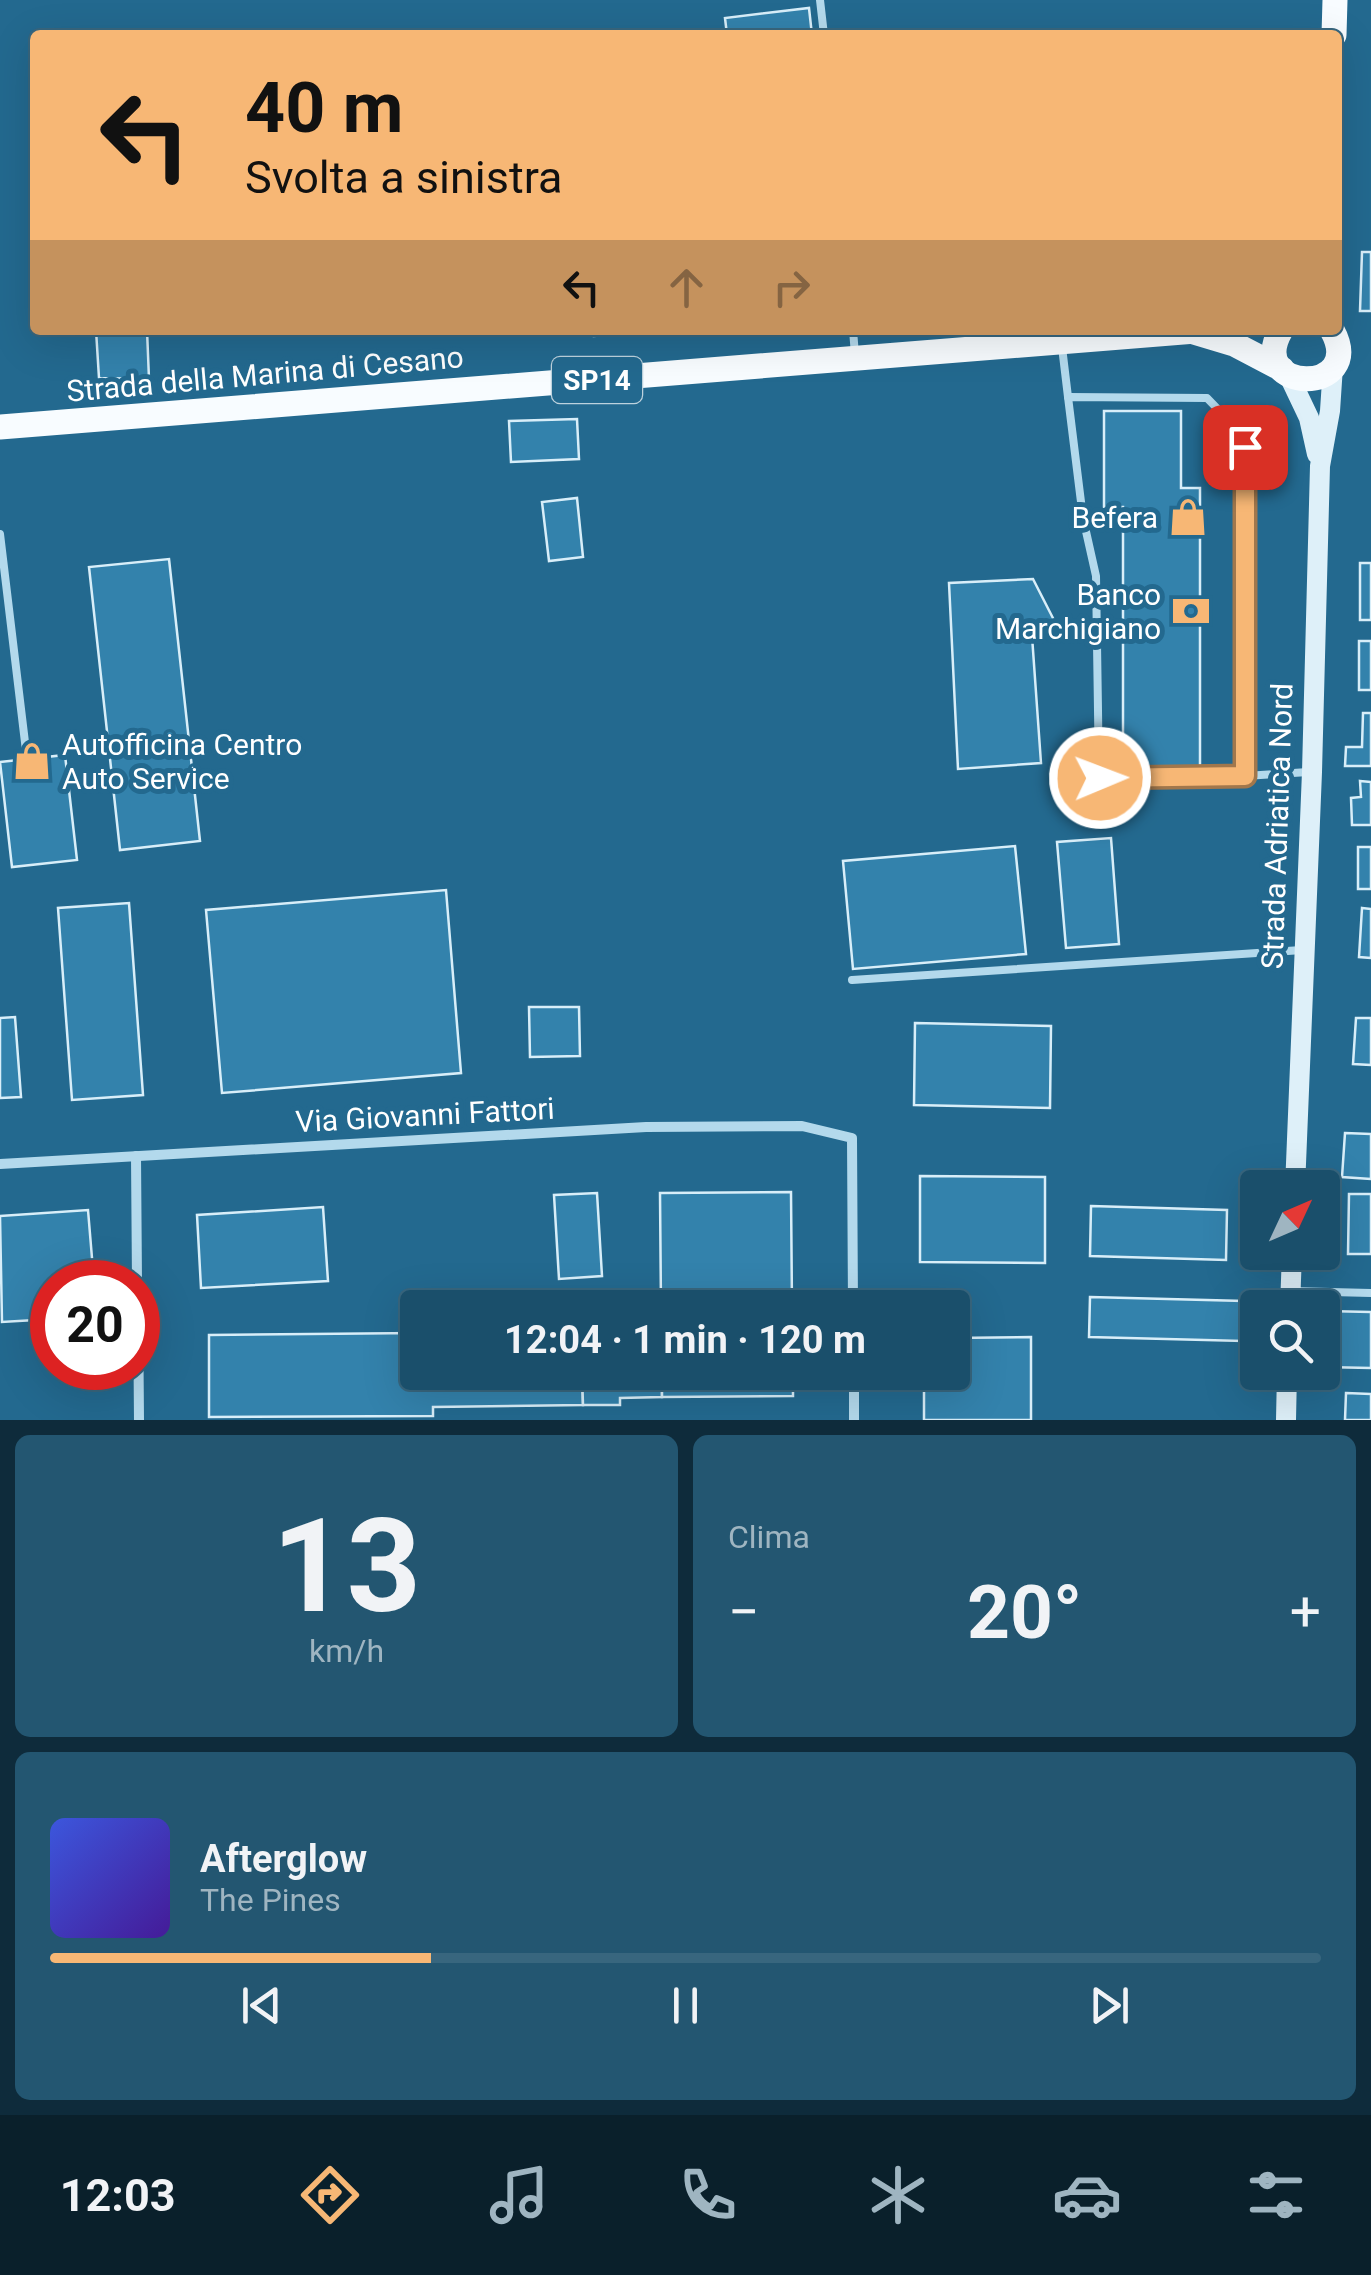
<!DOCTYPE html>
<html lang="it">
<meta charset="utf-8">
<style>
body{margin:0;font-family:Roboto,sans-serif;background:#235671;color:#f1f3f6;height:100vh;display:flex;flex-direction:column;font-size:38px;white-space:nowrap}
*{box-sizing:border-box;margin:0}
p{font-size:32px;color:#9fb5c1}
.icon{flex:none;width:55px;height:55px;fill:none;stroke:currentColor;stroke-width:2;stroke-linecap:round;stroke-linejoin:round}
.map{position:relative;height:1420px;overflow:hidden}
.sheet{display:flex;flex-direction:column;gap:15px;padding:15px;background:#0e2b3b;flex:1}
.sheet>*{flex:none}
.banner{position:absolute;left:30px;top:30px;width:1312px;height:305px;border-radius:10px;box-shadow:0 10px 40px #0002,0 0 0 2px #38667e;background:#f7b775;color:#111;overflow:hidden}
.needle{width:65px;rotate:46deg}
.fabs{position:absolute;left:1240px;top:1170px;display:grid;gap:20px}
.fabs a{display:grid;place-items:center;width:100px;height:100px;border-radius:10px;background:#1a4f6b;box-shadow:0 10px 40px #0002,0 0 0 2px #38667e;font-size:50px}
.speed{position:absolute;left:30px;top:1260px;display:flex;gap:20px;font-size:50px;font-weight:700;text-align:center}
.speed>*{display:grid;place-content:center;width:130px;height:130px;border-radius:50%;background:#1a4f6b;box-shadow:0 10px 40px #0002,0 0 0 2px #38667e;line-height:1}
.speed .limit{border:15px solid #d22;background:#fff;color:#111}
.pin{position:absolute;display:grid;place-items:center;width:85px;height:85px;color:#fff;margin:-42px;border-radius:20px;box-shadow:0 5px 15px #0006}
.me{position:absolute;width:110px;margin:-55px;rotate:89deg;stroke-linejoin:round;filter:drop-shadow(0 0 8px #0008)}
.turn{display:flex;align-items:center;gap:35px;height:210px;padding:0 50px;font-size:45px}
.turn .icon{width:130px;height:130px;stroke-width:2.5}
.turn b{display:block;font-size:70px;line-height:85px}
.lanes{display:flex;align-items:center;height:95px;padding:0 50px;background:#0003;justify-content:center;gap:50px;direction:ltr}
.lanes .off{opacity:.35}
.big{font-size:75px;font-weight:700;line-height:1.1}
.sheet .tile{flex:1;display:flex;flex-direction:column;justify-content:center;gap:15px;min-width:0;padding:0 35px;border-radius:15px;background:#235671}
.sheet .dial{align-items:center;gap:0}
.dial b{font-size:130px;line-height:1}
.song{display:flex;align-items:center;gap:30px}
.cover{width:120px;height:120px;border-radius:15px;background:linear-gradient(135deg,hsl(230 70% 55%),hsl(260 70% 35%))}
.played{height:10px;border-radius:5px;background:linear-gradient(90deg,#f7b775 30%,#38667e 30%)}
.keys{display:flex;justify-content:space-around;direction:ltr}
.heat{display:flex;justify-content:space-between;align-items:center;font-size:55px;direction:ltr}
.sheet .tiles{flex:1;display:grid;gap:15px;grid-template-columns:1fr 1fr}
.tile:last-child{grid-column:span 2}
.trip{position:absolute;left:400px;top:1290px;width:570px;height:100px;border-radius:10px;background:#1a4f6b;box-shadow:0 10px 40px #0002,0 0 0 2px #38667e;font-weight:700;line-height:100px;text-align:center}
.tabs{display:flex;height:160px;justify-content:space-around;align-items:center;background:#0a202b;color:#9fb5c1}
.tabs .icon{width:70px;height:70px}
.tabs .active{color:#f7b775}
.tabs b{font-size:45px;color:#f1f3f6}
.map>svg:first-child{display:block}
.building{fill:#3382ac;stroke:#d8eef9;stroke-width:2.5}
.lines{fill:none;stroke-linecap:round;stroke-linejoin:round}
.lane{stroke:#b3d9ec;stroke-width:8}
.street{stroke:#b3d9ec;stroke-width:10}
.secondary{stroke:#def0f9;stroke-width:20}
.primary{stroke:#f8fcff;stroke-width:25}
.route-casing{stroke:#a1774c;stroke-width:25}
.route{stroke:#f7b775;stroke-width:18}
.labels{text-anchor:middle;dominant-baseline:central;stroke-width:10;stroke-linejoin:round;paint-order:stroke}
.shield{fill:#23698f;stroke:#bdd2dd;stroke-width:2.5}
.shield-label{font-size:28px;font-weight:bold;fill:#fff}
.street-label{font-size:30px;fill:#fff;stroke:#23698f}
.poi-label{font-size:30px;fill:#fff;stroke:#23698f;text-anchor:end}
</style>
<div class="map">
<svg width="1371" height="1420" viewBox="0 0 1371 1420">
<rect width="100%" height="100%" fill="#23698f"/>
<g class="building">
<path d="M809,8l3,27h-85l-2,-17z"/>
<path d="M1362,252h9v59h-11z"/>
<path d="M96,330h51l2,49 -50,-1z"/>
<path d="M594,330h76v1l-76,5z"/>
<path d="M1104,411h77v77h19v279l-77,-1v-259h-19z"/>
<path d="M577,419l2,40 -68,3 -2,-41z"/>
<path d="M577,498l6,59 -34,4 -7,-59z"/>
<path d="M169,559l31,282 -80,9 -31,-283z"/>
<rect x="1360" y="563" width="11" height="57"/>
<path d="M1033,579l24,47 -25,10 9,127 -83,6 -9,-186z"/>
<rect x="1359" y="641" width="12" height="49"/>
<path d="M1363,713h8v53h-26l1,-19h16z"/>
<path d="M65,755l12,105 -65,7 -12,-105z"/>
<path d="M1360,781l11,1v43h-19l-1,-27 10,-1z"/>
<path d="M1111,838l8,106 -53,4 -9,-106z"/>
<path d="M1015,846l11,108 -173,15 -10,-108z"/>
<rect x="1358" y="847" width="13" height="42"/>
<path d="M446,890l15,183 -239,20 -16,-183z"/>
<path d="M129,903l14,192 -71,5 -14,-192z"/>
<path d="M1362,908l9,1v49l-12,-1z"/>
<path d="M529,1007h50l1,49 -50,1z"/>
<path d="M15,1017l6,80 -21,1v-80z"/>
<path d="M1356,1018h15v47l-18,-1z"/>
<path d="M915,1023l136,3 -1,82 -136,-3z"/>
<path d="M1345,1133l26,1v45l-29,-2z"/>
<path d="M920,1176l125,1v86l-125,-1z"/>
<path d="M791,1192l1,116h-131l-1,-115z"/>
<path d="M597,1193l5,83 -43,3 -5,-84z"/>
<path d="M1349,1194h22v60h-23z"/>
<path d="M1091,1206l136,4 -1,50 -136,-4z"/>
<path d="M323,1207l5,74 -127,7 -4,-73z"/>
<path d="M88,1210l6,72h-42v37l-50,3 -2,-106z"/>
<path d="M1090,1297l154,4 -1,40 -154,-4z"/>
<path d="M1325,1311l46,1v56l-47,-1z"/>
<path d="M418,1333v39h164l1,33 -150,2v9l-224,1v-82z"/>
<path d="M1031,1337v83h-107v-48h28v-34z"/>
<path d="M582,1372h80v25l-42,1v7h-37z"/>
<path d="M662,1372h131v24l-131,1z"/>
<path d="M1346,1393l25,1v26h-26z"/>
</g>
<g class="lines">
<g class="lane">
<path d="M820,0l4,35"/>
<path d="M853,330l2,25"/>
<path d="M1062,347l6,50"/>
<path d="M0,534l27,225"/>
<path d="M1245,776l-146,1 -3,-201 -13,-58 -15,-121 139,1 30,31 8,18v329l63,-4"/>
<path d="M852,980l450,-30"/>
<path d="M1291,1291l80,2"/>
</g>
<g class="street">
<path d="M136,1156l1,126"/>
<path d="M0,1164l646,-37 156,-1 50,12 1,170"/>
<path d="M138,1301l1,119"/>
<path d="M854,1372v48"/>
</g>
<g class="secondary">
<path d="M1289,376l20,42 8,36"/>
<path d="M1295,1188l17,-416 8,-306 10,-55 3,-45"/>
<path d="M1290,1308l2,-56"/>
<path d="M1286,1420l1,-48"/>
</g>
<g class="primary">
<path d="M1334,35l1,-35"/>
<path d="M1281,330c-37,64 87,66 51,0"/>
<path d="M1194,332l40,12 48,25"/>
<path d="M0,427l1208,-97"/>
</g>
</g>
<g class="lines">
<g class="route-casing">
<path id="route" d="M1100,778l145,-2v-329"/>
</g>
<use href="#route" class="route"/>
</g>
<defs>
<g id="shop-bare" transform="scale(3)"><path d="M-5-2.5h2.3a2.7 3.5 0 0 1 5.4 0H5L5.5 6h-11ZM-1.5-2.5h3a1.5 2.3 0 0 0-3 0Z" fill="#f7b775" stroke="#23698f" stroke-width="2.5" paint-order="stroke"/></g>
<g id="bank-bare" transform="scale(3)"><path d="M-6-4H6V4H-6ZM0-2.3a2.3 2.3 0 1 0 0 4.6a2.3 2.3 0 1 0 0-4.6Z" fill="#f7b775" stroke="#23698f" stroke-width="2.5" paint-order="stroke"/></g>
</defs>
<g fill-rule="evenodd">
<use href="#shop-bare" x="1188" y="517"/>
<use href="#bank-bare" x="1191" y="611"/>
<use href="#shop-bare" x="32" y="761"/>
</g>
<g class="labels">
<rect class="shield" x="552" y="357" width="90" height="46" rx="8"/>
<g class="shield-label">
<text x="597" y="380">SP14</text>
</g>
<g class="street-label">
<text transform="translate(265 374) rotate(-5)">Strada della Marina di Cesano</text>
<text transform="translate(1277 826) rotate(-88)">Strada Adriatica Nord</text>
<text transform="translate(425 1115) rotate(-3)">Via Giovanni Fattori</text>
</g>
<g class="poi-label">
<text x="1158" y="517">Befera</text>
<text x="1161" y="594">Banco<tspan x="1161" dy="34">Marchigiano</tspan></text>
<text x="62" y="744" text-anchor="start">Autofficina Centro<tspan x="62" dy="34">Auto Service</tspan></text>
</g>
</g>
</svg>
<div class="fabs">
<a><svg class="needle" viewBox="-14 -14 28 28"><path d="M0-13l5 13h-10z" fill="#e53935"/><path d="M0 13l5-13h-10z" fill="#9fb5c1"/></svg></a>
<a><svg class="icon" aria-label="search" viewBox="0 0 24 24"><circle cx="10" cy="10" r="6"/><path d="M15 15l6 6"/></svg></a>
</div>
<div class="speed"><div class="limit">20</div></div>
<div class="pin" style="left:1245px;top:447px;background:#d93025"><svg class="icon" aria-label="arrive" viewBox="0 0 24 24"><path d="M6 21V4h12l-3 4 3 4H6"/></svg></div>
<svg class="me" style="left:1100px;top:778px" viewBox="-20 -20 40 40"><circle r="17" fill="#f7b775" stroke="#fff" stroke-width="3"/><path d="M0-11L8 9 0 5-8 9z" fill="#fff"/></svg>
<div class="trip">12:04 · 1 min · 120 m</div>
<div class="banner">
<div class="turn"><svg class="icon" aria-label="left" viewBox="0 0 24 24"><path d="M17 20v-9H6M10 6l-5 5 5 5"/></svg><div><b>40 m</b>Svolta a sinistra</div></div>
<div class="lanes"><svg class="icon" aria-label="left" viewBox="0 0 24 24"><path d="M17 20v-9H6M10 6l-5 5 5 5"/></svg><svg class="icon off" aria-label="ahead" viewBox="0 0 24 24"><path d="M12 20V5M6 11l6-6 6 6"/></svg><svg class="icon off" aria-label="right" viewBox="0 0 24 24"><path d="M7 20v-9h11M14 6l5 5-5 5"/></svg></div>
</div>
</div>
<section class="sheet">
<div class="tiles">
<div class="tile dial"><b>13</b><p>km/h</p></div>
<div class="tile"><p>Clima</p>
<div class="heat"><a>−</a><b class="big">20°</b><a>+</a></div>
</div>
<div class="tile">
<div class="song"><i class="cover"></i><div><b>Afterglow</b><p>The Pines</p></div></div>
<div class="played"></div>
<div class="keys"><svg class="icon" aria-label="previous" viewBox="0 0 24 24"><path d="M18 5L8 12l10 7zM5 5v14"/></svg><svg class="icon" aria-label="pause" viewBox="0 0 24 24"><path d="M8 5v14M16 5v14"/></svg><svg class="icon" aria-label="next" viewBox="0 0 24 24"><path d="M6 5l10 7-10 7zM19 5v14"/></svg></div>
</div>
</div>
</section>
<nav class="tabs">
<b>12:03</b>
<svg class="icon active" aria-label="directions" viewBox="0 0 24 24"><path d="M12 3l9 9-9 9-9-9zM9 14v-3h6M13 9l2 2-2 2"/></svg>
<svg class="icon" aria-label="music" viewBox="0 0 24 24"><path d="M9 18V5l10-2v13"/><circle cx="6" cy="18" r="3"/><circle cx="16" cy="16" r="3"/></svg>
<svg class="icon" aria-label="phone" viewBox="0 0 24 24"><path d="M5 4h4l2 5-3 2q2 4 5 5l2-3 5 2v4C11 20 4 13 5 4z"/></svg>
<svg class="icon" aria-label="climate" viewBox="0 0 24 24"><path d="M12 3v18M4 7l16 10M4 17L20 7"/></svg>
<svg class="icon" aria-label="car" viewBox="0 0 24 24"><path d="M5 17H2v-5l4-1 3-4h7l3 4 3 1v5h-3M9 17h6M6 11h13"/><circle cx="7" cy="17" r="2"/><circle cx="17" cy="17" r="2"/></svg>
<svg class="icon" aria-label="filters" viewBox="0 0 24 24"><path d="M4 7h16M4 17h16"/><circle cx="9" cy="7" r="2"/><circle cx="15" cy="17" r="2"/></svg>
</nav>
